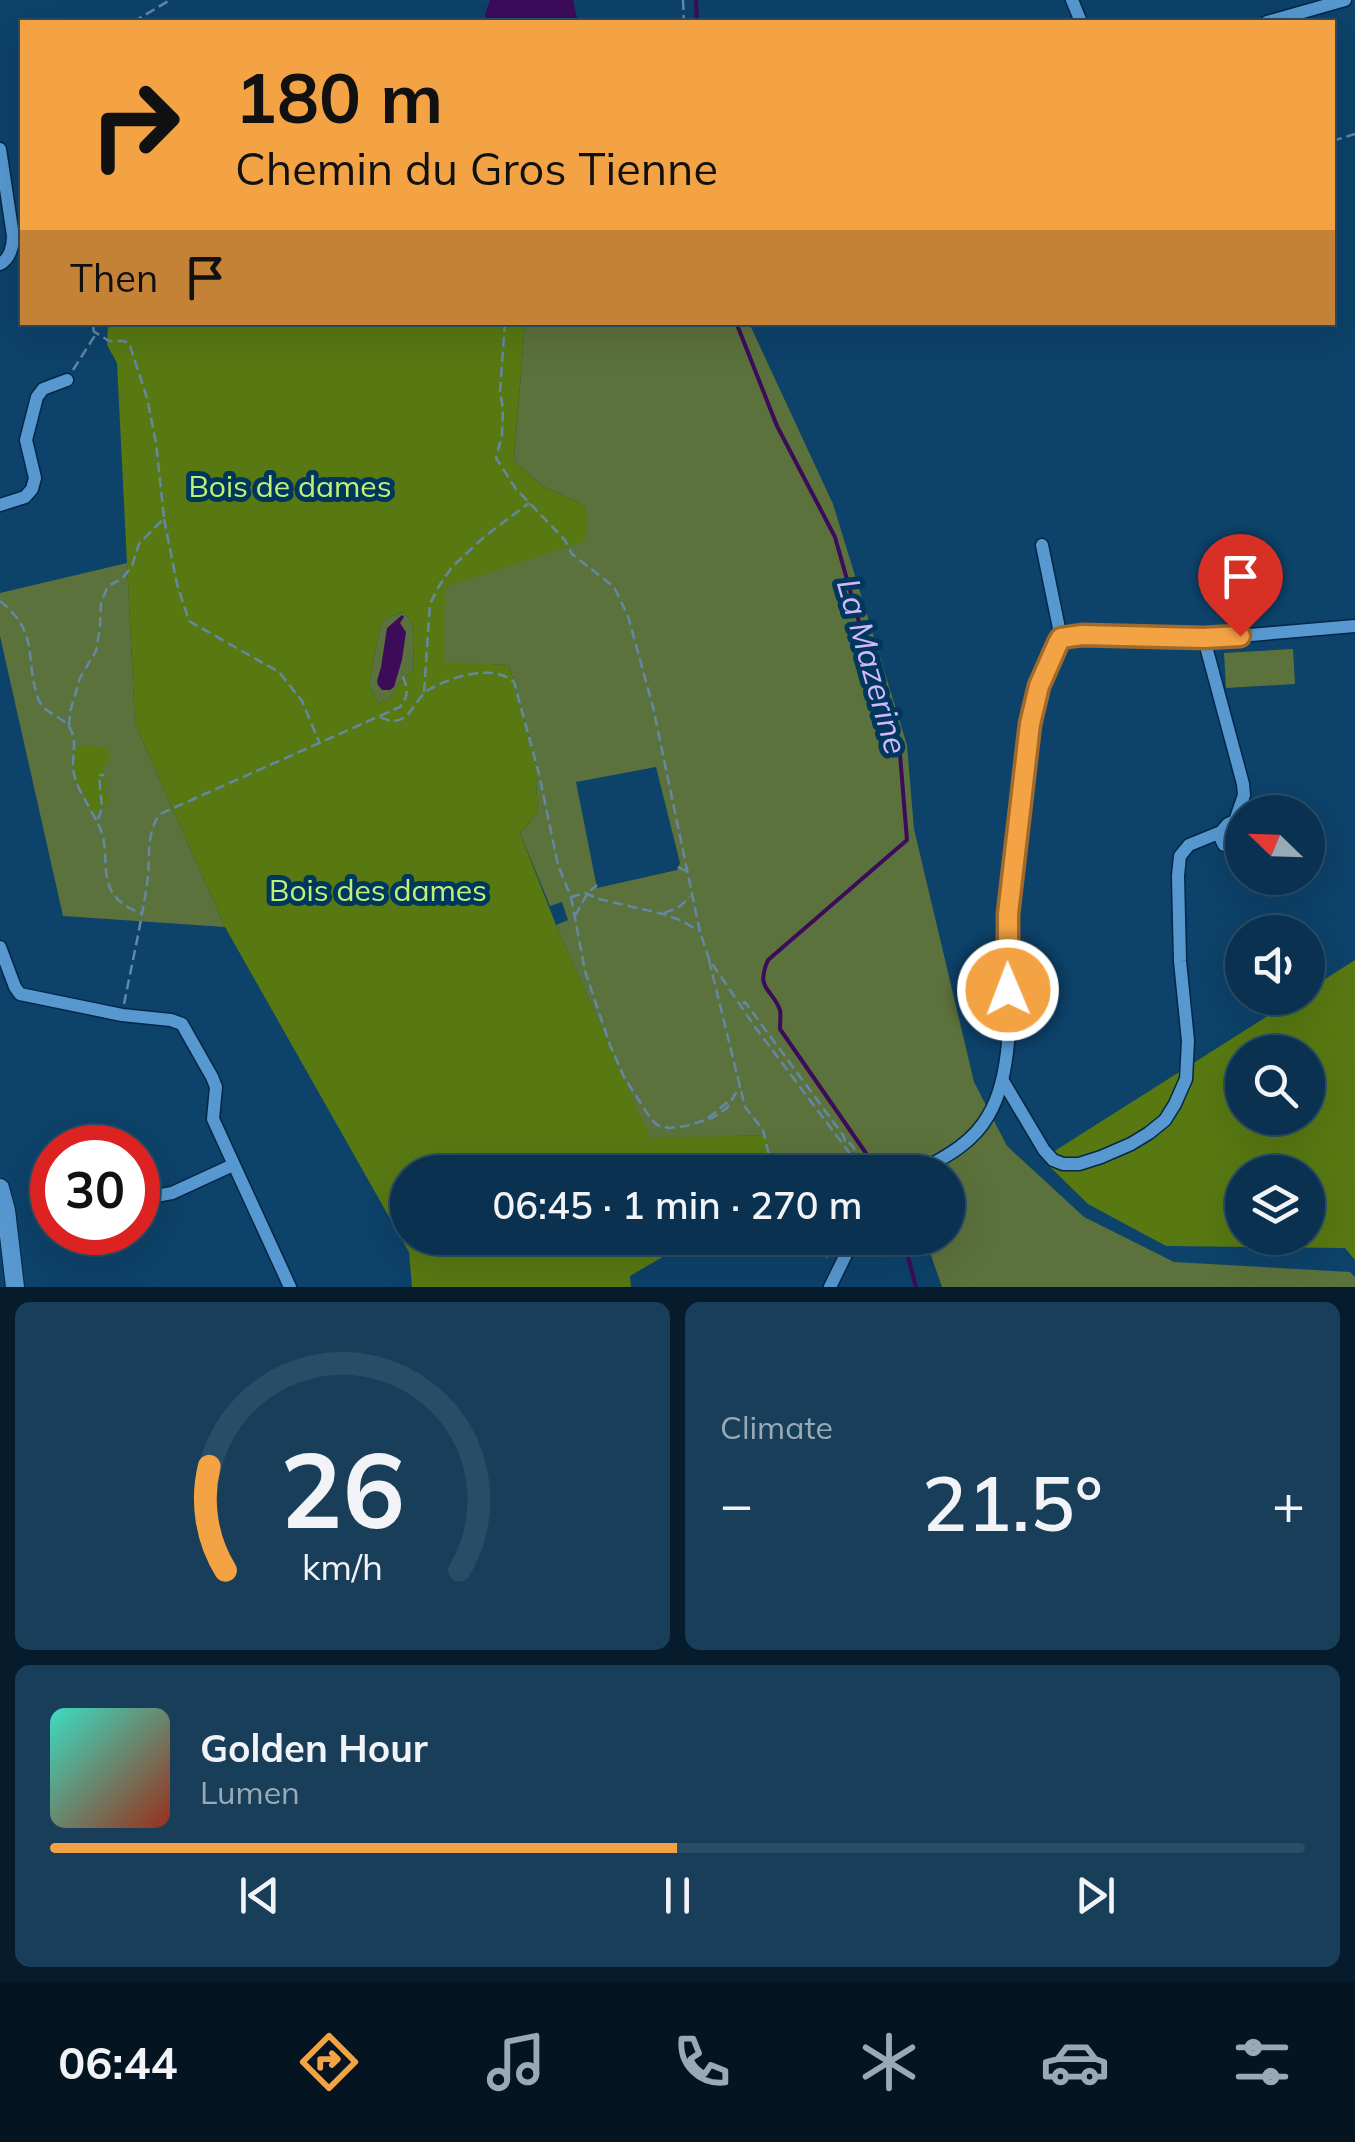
<!DOCTYPE html>
<meta charset="utf-8">
<style>
body{margin:0;font-family:Mulish,sans-serif;background:#183e5a;color:#f1f3f6;height:100vh;display:flex;flex-direction:column;font-size:38px;white-space:nowrap}
*{box-sizing:border-box;margin:0}
p{font-size:32px;color:#99aab7}
.icon{flex:none;width:55px;height:55px;fill:none;stroke:currentColor;stroke-width:2;stroke-linecap:round;stroke-linejoin:round}
.map{position:relative;height:1287px;overflow:hidden}
.details{display:flex;flex-direction:column;gap:15px;padding:15px;background:#061c2c;flex:1}
.details>*{flex:none}
.banner{position:absolute;left:20px;top:20px;width:1315px;height:305px;border-radius:0px;box-shadow:0 10px 40px #0002,0 0 0 2px #2a4d67;background:#f4a344;color:#111;overflow:hidden}
.needle{width:65px;rotate:293deg}
.buttons{position:absolute;left:1225px;top:795px;display:grid;gap:20px}
.buttons a{display:grid;place-items:center;width:100px;height:100px;border-radius:50%;background:#0a3250;box-shadow:0 10px 40px #0002,0 0 0 2px #2a4d67;font-size:50px}
.speed{position:absolute;left:30px;top:1125px;display:flex;gap:20px;font-size:50px;font-weight:700;text-align:center}
.speed>*{display:grid;place-content:center;width:130px;height:130px;border-radius:50%;background:#0a3250;box-shadow:0 10px 40px #0002,0 0 0 2px #2a4d67;line-height:1}
.speed .limit{border:15px solid #d22;background:#fff;color:#111}
.pin{position:absolute;display:grid;place-items:center;width:85px;height:85px;color:#fff;margin:-102px -42px;border-radius:50% 50% 50% 0;rotate:-45deg;box-shadow:0 0 10px #0007}
.pin .icon{rotate:45deg}
.me{position:absolute;width:110px;margin:-55px;rotate:359deg;stroke-linejoin:round;filter:drop-shadow(0 0 8px #0008)}
.turn{display:flex;align-items:center;gap:35px;height:210px;padding:0 50px;font-size:45px}
.turn .icon{width:130px;height:130px;stroke-width:2.5}
.turn b{display:block;font-size:70px;line-height:85px}
.then{display:flex;align-items:center;height:95px;padding:0 50px;background:#0003;gap:20px;font-size:38px}
.big{font-size:75px;font-weight:600;line-height:1.1}
.details .widget{flex:1;display:flex;flex-direction:column;justify-content:center;gap:15px;min-width:0;padding:0 35px;border-radius:15px;background:#183e5a}
.details .dial{align-items:center;gap:0}
.dial svg{height:260px;overflow:visible;fill:none;stroke:#2a4d67;stroke-width:7;stroke-linecap:round;text-anchor:middle}
.dial text{fill:#f1f3f6;stroke:none}
.song{display:flex;align-items:center;gap:30px}
.cover{width:120px;height:120px;border-radius:15px;background:linear-gradient(135deg,hsl(170 70% 55%),hsl(10 70% 35%))}
.played{height:10px;border-radius:5px;background:linear-gradient(90deg,#f4a344 50%,#2a4d67 50%)}
.keys{display:flex;justify-content:space-around;direction:ltr}
.heat{display:flex;justify-content:space-between;align-items:center;font-size:55px;direction:ltr}
.details .tiles{flex:1;display:grid;gap:15px;grid-template-columns:1fr 1fr}
.widget:last-child{grid-column:span 2}
.trip{position:absolute;left:390px;top:1155px;width:575px;height:100px;border-radius:50px;background:#0a3250;box-shadow:0 10px 40px #0002,0 0 0 2px #2a4d67;font-weight:600;line-height:100px;text-align:center}
.tabs{display:flex;height:160px;justify-content:space-around;align-items:center;background:#041420;color:#99aab7}
.tabs .icon{width:70px;height:70px}
.tabs .current{color:#f4a344}
.tabs b{font-size:45px;color:#f1f3f6}
.map>svg:first-child{display:block}
.green{fill:#5c723c;fill-rule:evenodd}
.forest{fill:#587912;fill-rule:evenodd}
.water{fill:#3c0c5b}
.lines{fill:none;stroke-linecap:round;stroke-linejoin:round}
.stream{stroke:#3c0c5b;stroke-width:4}
.street-casing{stroke:#042844;stroke-width:15}
.secondary-casing{stroke:#042844;stroke-width:20}
.path{stroke:#6388a5;stroke-width:2.5;stroke-dasharray:10 5;stroke-linecap:butt}
.street{stroke:#5798d1;stroke-width:12}
.secondary{stroke:#5798d1;stroke-width:18}
.route-casing{stroke:#9f6a2c;stroke-width:25}
.route{stroke:#f4a344;stroke-width:18}
.labels{text-anchor:middle;dominant-baseline:central;stroke-width:10;stroke-linejoin:round;paint-order:stroke}
.park-label{font-size:30px;fill:#c0f075;stroke:#00375e}
.water-label{font-size:32px;font-style:italic;fill:#d8b7f8;stroke:#00375e}
</style>
<div class="map">
<svg width="1355" height="1287" viewBox="0 0 1355 1287">
<rect width="100%" height="100%" fill="#0d426a"/>
<g class="green">
<path d="M525,323h224l84,181 74,241 7,84 60,253 33,64 77,71 90,45 176,10 5,5v10h-413l-17,-49h23v-66h-80l-15,-20 -12,10 3,10h-70l-9,-37 -115,4 -94,-214 12,-5 -6,-18 -12,4 -30,-73 18,-21 -2,-30 3,-8 -30,-109 -65,-2v-76l142,-81 -44,-20 -28,-26zM656,767l24,96 -3,7 -80,18 -21,-106z"/>
<path d="M127,563l8,161 90,203 -162,-11 -63,-280v-43z"/>
<path d="M403,612c18,16 8,37 10,58l-13,12 -11,18 -11,3 -9,-18 11,-59 6,-8z"/>
<path d="M1293,649l2,35 -69,4 -2,-35z"/>
</g>
<g class="forest">
<path d="M108,323h417l-11,137 28,26 44,20 1,17 -2,18 -140,46 -1,75 65,3 30,109 -3,8 2,30 -18,21 36,92 94,213 116,-3 8,37h-366v66h287l-65,38 1,11h-219l-3,-35 -184,-325 -90,-203 -18,-361 -10,-18zM403,612c18,16 8,37 10,58l-13,12 -11,18 -11,3 -9,-18 11,-59 6,-8z"/>
<path d="M83,745l24,3 4,9 -8,11 3,24 5,8 -17,14 -19,-37 -2,-26z"/>
<path d="M1355,960v300l-10,-12 -179,-2 -78,-42 -46,-45 254,-161h12v-8zM1242,1052h66v66h-66zM1242,1172h66v66h-66z"/>
</g>
<g class="water">
<path d="M490,0h83l5,22h-91l-2,-8z"/>
<path d="M402,615l2,2 -4,6 6,9 -4,28 -8,27 -4,3h-8l-4,-5 -1,-4 4,-14 6,-39z"/>
</g>
<g class="lines">
<g class="stream">
<path d="M696,0l1,22"/>
<path d="M736,322l41,104 58,111 26,92 38,113 8,98 -139,120c-13,30 4,28 12,50 1,4 0,15 0,19l99,143"/>
<path d="M903,1238l13,49"/>
</g>
<g class="street-casing">
<g id="street">
<path d="M1072,0l9,22"/>
<path d="M1267,22l78,-22"/>
<path d="M0,149l13,87c0,10 -3,23 -13,28"/>
<path d="M0,505l25,-8 7,-8 3,-11 -9,-38 11,-43 6,-8 24,-9"/>
<path d="M1042,545l19,93"/>
<path d="M1221,832v7l3,6 12,1"/>
<path d="M0,947l15,40 5,7 102,21 49,5 11,4 30,53 4,10 -3,32 77,168"/>
<path d="M1003,1081l41,69 9,10 10,4h16l22,-7 30,-13 18,-11 16,-13 10,-16 11,-25 2,-38 -8,-80 -2,-85 2,-20 9,-11 32,-13 7,-8 7,-3 9,-26 -1,-11 -39,-145"/>
<path d="M98,1148l4,-12"/>
<path d="M918,1172c27,-15 54,-28 70,-56 30,-49 20,-139 20,-195 -1,-35 6,-71 10,-106 8,-59 9,-127 43,-177l21,-3 122,4 151,-13"/>
<path d="M138,1187l23,8 11,-2 61,-28"/>
<path d="M86,1249l6,-17"/>
<path d="M830,1287l24,-49"/>
</g>
</g>
<g class="secondary-casing">
<path id="secondary" d="M0,1188l6,22 9,77"/>
</g>
<g class="path">
<path d="M683,0l1,22"/>
<path d="M133,22l37,-22"/>
<path d="M1332,141l23,-7"/>
<path d="M505,322l-5,70 3,17 -1,26 -6,23 20,31 49,51 7,14 42,33 14,29 25,91 47,225 9,27 46,68 90,120 5,7v10"/>
<path d="M73,370l21,-33 -1,-15"/>
<path d="M164,519l13,65 12,37 90,51 23,29 18,43"/>
<path d="M0,601c41,33 24,58 38,97 6,19 31,17 35,38 3,12 -2,26 1,38 5,22 23,41 29,63 4,17 0,37 8,53 6,12 18,19 30,23"/>
<path d="M424,692l6,-88 9,-18 13,-19 32,-30 45,-34"/>
<path d="M380,717c30,15 32,-18 50,-28 22,-12 63,-26 84,-7l25,92 19,91 13,32 14,-4 14,6 64,15 19,7 17,10"/>
<path d="M69,726l1,-14 10,-34 16,-27 4,-24 1,-25 7,-16 14,-7 10,-13 7,-22 25,-26 -8,-75 -9,-45 -18,-55 -6,-2h-14l-16,-10"/>
<path d="M98,819l4,-11 -3,-33h5"/>
<path d="M678,867l8,4"/>
<path d="M571,897l14,74 25,74 14,32 27,42 6,6 12,3 17,-2 26,-8 15,-10 13,-22"/>
<path d="M664,913l15,-6 11,-10"/>
<path d="M575,916l12,-22 10,-9"/>
<path d="M709,960l36,147 18,23 10,42"/>
<path d="M124,1004c8,-40 17,-80 23,-120 4,-24 -2,-51 13,-70l240,-107c9,-10 8,-20 2,-32"/>
<path d="M743,1004l2,-2 98,133 3,9 4,-1 21,29"/>
<path d="M708,1118l21,-17"/>
<path d="M812,1238l18,22"/>
</g>
<use href="#street" class="street"/>
<use href="#secondary" class="secondary"/>
</g>
<g class="lines">
<g class="route-casing">
<path id="route" d="M1008,990v-76l22,-190 9,-38 19,-43 3,-5 21,-3 122,3 36,-2"/>
</g>
<use href="#route" class="route"/>
</g>
<g class="labels">
<g class="park-label">
<text x="290" y="486">Bois de dames</text>
<text x="378" y="890">Bois des dames</text>
</g>
<g class="water-label">
<text transform="translate(873 666) rotate(74)">La Mazerine</text>
</g>
</g>
</svg>
<div class="buttons">
<a><svg class="needle" viewBox="-14 -14 28 28"><path d="M0-13l5 13h-10z" fill="#e53935"/><path d="M0 13l5-13h-10z" fill="#99aab7"/></svg></a>
<a><svg class="icon" aria-label="sound" viewBox="0 0 24 24"><path d="M4 9h4l5-4v14l-5-4H4zM17 9q2 3 0 6"/></svg></a>
<a><svg class="icon" aria-label="search" viewBox="0 0 24 24"><circle cx="10" cy="10" r="6"/><path d="M15 15l6 6"/></svg></a>
<a><svg class="icon" aria-label="layers" viewBox="0 0 24 24"><path d="M12 4l9 5-9 5-9-5zM3 14l9 5 9-5"/></svg></a>
</div>
<div class="speed"><div class="limit">30</div></div>
<div class="pin" style="left:1240px;top:636px;background:#d93025"><svg class="icon" aria-label="arrive" viewBox="0 0 24 24"><path d="M6 21V4h12l-3 4 3 4H6"/></svg></div>
<svg class="me" style="left:1008px;top:990px" viewBox="-20 -20 40 40"><circle r="17" fill="#f4a344" stroke="#fff" stroke-width="3"/><path d="M0-11L8 9 0 5-8 9z" fill="#fff"/></svg>
<div class="trip">06:45 · 1 min · 270 m</div>
<div class="banner">
<div class="turn"><svg class="icon" aria-label="right" viewBox="0 0 24 24"><path d="M7 20v-9h11M14 6l5 5-5 5"/></svg><div><b>180 m</b>Chemin du Gros Tienne</div></div>
<div class="then">Then<svg class="icon" aria-label="arrive" viewBox="0 0 24 24"><path d="M6 21V4h12l-3 4 3 4H6"/></svg></div>
</div>
</div>
<section class="details">
<div class="tiles">
<div class="widget dial"><svg viewBox="0 0 100 80">
<path d="M14 69A42 42 0 1 1 86 69"/>
<path d="M14 69A42 42 0 0 1 9 37" stroke="#f4a344"/>
<text x="50" y="56" font-size="32" font-weight="700">26</text>
<text x="50" y="72" font-size="11">km/h</text>
</svg></div>
<div class="widget"><p>Climate</p>
<div class="heat"><a>−</a><b class="big">21.5°</b><a>+</a></div>
</div>
<div class="widget">
<div class="song"><i class="cover"></i><div><b>Golden Hour</b><p>Lumen</p></div></div>
<div class="played"></div>
<div class="keys"><svg class="icon" aria-label="previous" viewBox="0 0 24 24"><path d="M18 5L8 12l10 7zM5 5v14"/></svg><svg class="icon" aria-label="pause" viewBox="0 0 24 24"><path d="M8 5v14M16 5v14"/></svg><svg class="icon" aria-label="next" viewBox="0 0 24 24"><path d="M6 5l10 7-10 7zM19 5v14"/></svg></div>
</div>
</div>
</section>
<nav class="tabs">
<b>06:44</b>
<svg class="icon current" aria-label="directions" viewBox="0 0 24 24"><path d="M12 3l9 9-9 9-9-9zM9 14v-3h6M13 9l2 2-2 2"/></svg>
<svg class="icon" aria-label="music" viewBox="0 0 24 24"><path d="M9 18V5l10-2v13"/><circle cx="6" cy="18" r="3"/><circle cx="16" cy="16" r="3"/></svg>
<svg class="icon" aria-label="phone" viewBox="0 0 24 24"><path d="M5 4h4l2 5-3 2q2 4 5 5l2-3 5 2v4C11 20 4 13 5 4z"/></svg>
<svg class="icon" aria-label="climate" viewBox="0 0 24 24"><path d="M12 3v18M4 7l16 10M4 17L20 7"/></svg>
<svg class="icon" aria-label="car" viewBox="0 0 24 24"><path d="M5 17H2v-5l4-1 3-4h7l3 4 3 1v5h-3M9 17h6M6 11h13"/><circle cx="7" cy="17" r="2"/><circle cx="17" cy="17" r="2"/></svg>
<svg class="icon" aria-label="filters" viewBox="0 0 24 24"><path d="M4 7h16M4 17h16"/><circle cx="9" cy="7" r="2"/><circle cx="15" cy="17" r="2"/></svg>
</nav>
